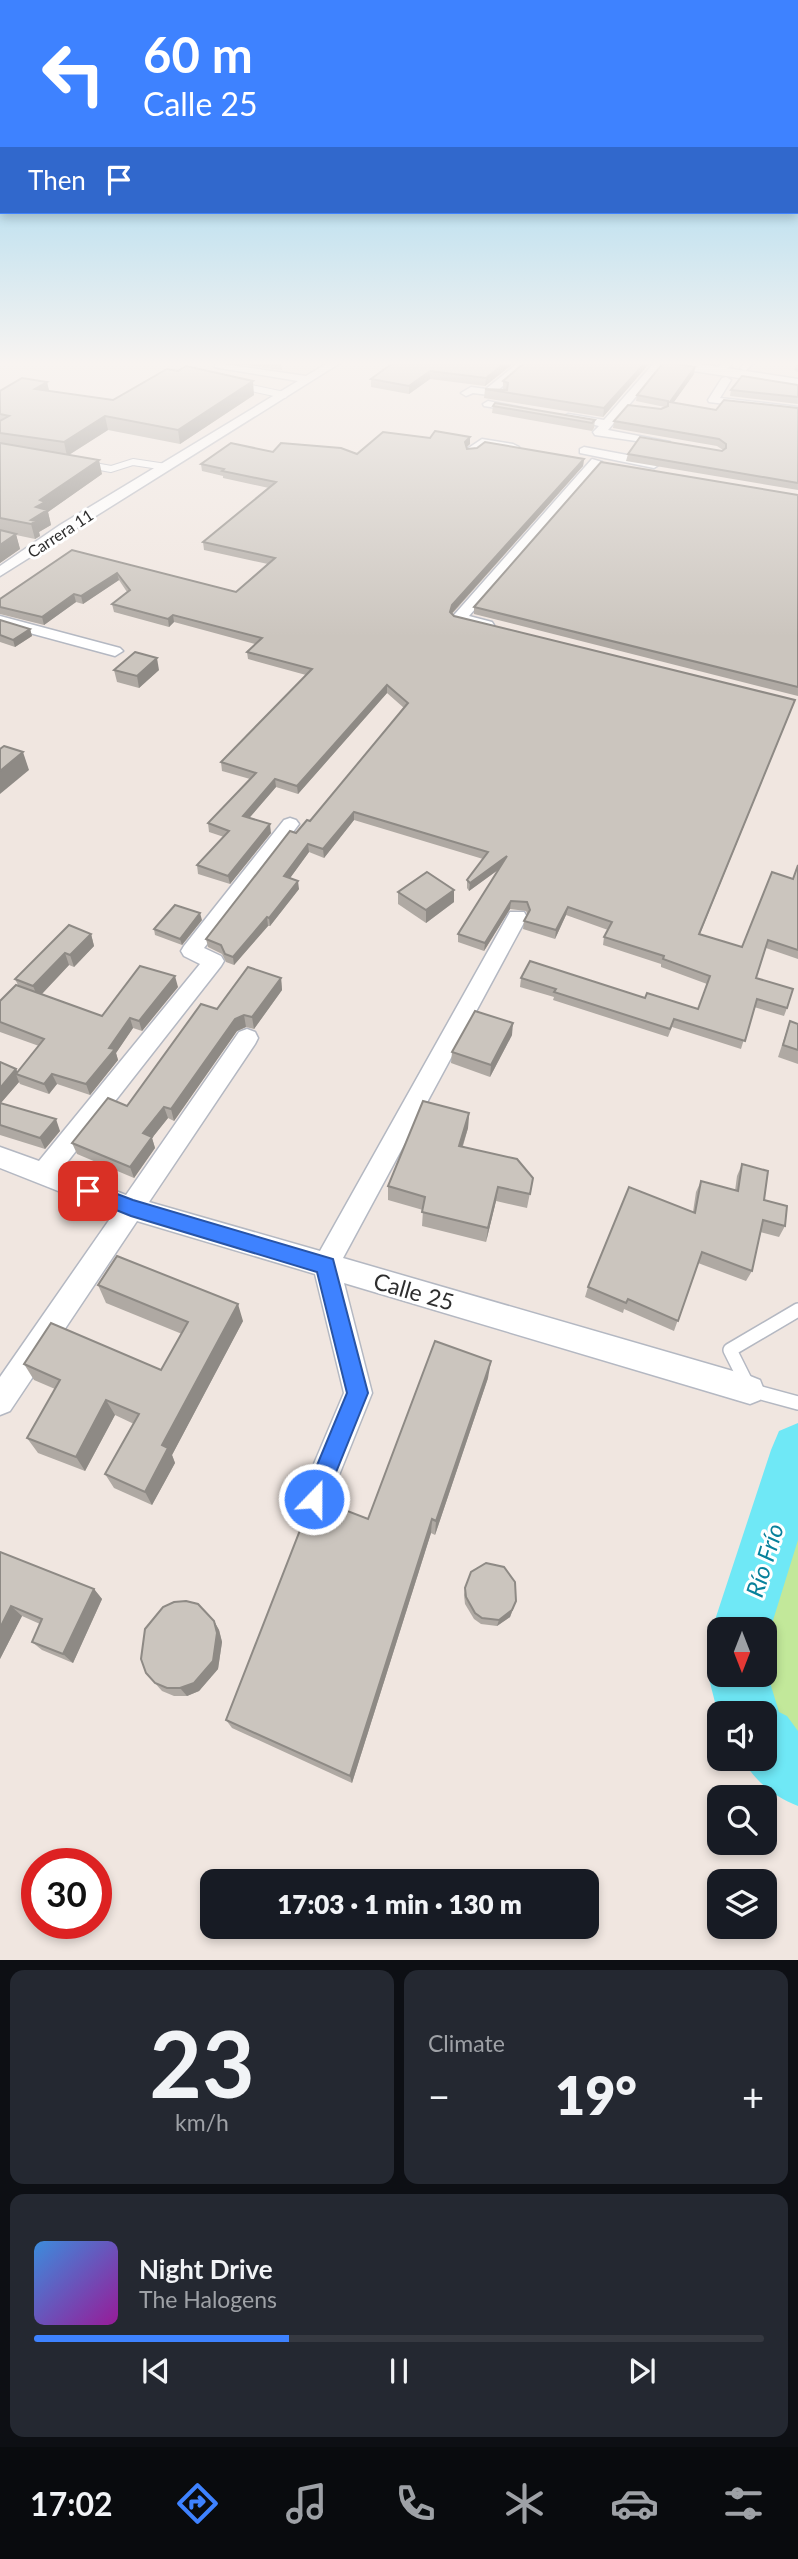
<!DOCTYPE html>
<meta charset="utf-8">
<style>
body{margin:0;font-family:Lato,sans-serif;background:#242831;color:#f1f3f6;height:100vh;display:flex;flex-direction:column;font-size:26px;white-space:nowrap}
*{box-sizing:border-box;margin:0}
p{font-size:23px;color:#9ea1a6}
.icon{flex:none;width:38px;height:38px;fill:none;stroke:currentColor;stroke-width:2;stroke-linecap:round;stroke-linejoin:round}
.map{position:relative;height:1960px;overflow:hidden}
.panel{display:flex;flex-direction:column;gap:10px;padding:10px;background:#0d0f14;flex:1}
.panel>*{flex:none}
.banner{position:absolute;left:0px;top:0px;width:798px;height:214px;box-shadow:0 4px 10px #0003;background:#3e82ff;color:#fff;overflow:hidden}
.needle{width:46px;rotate:180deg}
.fabs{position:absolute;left:707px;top:1617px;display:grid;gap:14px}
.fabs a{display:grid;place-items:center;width:70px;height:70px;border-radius:14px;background:#171b24;box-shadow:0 4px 10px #0003;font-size:35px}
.speed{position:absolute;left:21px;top:1848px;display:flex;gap:14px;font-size:35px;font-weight:700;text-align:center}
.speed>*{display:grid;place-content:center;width:91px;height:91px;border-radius:50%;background:#171b24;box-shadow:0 4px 10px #0003;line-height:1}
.speed .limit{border:10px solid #d22;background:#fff;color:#111}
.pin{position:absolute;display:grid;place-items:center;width:60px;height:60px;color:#fff;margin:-30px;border-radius:14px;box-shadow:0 4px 10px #0006}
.me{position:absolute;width:77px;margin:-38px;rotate:22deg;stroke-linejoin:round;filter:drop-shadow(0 0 5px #0008)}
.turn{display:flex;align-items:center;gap:24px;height:147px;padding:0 28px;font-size:32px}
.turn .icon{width:91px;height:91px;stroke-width:2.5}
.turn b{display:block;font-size:49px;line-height:60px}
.then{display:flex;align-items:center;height:66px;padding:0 28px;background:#0003;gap:14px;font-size:26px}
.big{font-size:52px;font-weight:800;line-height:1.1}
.panel .tile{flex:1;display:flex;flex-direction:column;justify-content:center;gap:10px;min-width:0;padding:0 24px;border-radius:14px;background:#242831}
.panel .dial{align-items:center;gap:0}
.dial b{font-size:91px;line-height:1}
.song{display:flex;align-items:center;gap:21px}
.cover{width:84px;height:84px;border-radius:10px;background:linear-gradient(135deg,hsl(210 70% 55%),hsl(300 70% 35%))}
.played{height:7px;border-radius:4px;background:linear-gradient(90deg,#3e82ff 35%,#363941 35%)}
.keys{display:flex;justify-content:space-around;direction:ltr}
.heat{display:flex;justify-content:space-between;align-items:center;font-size:38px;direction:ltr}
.panel .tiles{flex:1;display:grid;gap:10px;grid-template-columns:1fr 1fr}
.tile:last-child{grid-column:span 2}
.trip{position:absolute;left:200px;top:1869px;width:399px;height:70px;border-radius:14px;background:#171b24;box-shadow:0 4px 10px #0003;font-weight:800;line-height:70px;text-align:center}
.tabs{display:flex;height:112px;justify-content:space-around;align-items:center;background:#090b0e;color:#9ea1a6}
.tabs .icon{width:49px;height:49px}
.tabs .current{color:#3e82ff}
.tabs b{font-size:32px;color:#f1f3f6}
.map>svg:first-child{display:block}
.green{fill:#c2e89a}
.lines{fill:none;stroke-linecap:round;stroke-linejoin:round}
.river{fill:#6fe8f6;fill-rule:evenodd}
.service-far1-casing{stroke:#b4b8c2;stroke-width:8}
.service-casing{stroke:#b4b8c2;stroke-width:16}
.minor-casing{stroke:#b4b8c2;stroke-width:3}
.tertiary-casing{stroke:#b4b8c2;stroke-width:3}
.service-far1{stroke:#fff;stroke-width:6}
.service{stroke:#fff;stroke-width:13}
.minor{fill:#fff;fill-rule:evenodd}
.tertiary{fill:#fff;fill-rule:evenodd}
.wall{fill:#afa9a3}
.shaded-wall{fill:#8e8a85}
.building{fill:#cbc5be;stroke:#8e8a85;stroke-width:2}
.route{fill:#3e82ff;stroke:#2854a6;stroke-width:2}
.labels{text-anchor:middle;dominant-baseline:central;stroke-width:6;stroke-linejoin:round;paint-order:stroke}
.far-street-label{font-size:16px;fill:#2e2e2e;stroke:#fff}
.near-street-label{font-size:23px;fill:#2e2e2e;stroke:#fff}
.near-water-label{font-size:24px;font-style:italic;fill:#07819b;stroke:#fff}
</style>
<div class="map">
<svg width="798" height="1961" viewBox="0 0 798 1961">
<rect width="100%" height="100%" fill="#f0e6e0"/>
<path class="green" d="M798,1450v324c-25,-23 -33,-25 -33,-61h-17l-4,-4 -6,-34h27v-46h-23z"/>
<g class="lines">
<g class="river">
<path d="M798,1423v117l-33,106v-17h-46v17l-7,-17 59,-179 8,-19z"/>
<path d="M719,1652v23h46v-9l14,46 8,4 11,15v75c-25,-10 -42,-24 -56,-47h23v-46h-46v5l-11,-43z"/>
</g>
<g class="service-far1-casing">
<g id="service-far1">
<path d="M242,386l42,9"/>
<path d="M89,465l22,4 22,-7 33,5"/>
</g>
</g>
<g class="service-casing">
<path id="service" d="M798,1310l-68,40 20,40 48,13"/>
</g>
<g class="minor-casing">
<g id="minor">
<path d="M215,363l91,13 22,-13h12l-340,213v-10l60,-41 238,-144 -79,-13 -4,-1z"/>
<path d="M518,363h11l-32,28 8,2v4l-32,-4 -7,3 -5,-3 10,-6 15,2z"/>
<path d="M654,363h10l-56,67 62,12v4l-75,-11 -2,-3 6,-6 -37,-9 6,-3 36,6z"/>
<path d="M722,363h10l-8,10h-8l-1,-2z"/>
<path d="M744,363h10l-9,8 -5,-3z"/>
<path d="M726,377l5,3 -11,18 78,9v6l-89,-11 -1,-2 14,-22z"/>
<path d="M488,401l39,8 -5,3 -38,-6 -1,-2z"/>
<path d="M482,439l31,5 6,3 -6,3 -29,-4 -9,7h-8v-4z"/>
<path d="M584,447l70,13 6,4 -6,4 -74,-15v-4z"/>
<path d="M592,459l10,3 -133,154 23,6 2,3 -2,3 -5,1 -33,-8 -2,-3 2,-3z"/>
<path d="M0,616l120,32 3,3 -8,5 -115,-31z"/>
<path d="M290,818l6,2 3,4 -3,4 -92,120 17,8 3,5 -3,5 -160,204 65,25 113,-163 8,-3 8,3 3,6 -3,6 -106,158 171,49 190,-339h14l3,5 -184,341 407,118 10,4 4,10 -4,10 -10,4 -406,-121 28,110 -47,117 -11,4 -11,-4 -4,-11 45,-106 -29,-119 -178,-53 -127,190 -10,4v-38l114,-164 -114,-45v-21l39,14 161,-197 -16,-8 -3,-5 3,-5 100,-126z"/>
</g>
</g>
<g class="tertiary-casing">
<path id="tertiary" d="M660,363h32l106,16v8l-131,-20z"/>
</g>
<use href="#service-far1" class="service-far1"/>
<use href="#service" class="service"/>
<use href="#minor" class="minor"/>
<use href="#tertiary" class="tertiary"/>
</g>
<g class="wall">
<path d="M231,363h50l1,7z"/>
<path d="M388,363h126l-29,23 -55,-7 -21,15 -38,-7v-8l21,-16z"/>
<path d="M648,365l-45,52 -119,-19 1,-9 18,1v-9z"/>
<path d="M796,365h2v7l-4,-2z"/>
<path d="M694,374l-21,29 43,7 82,-2v82l-172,-29 2,-7 95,-4 -6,-4 -104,-18 1,-7 51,-14 -29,-6 1,-6z"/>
<path d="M47,382l2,9 64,9 141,-5 -74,49 -72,-14 -39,25 33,19 -54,38 3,13 -12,7 1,4 -5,3 -19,-4 4,14 -20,14v-172z"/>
<path d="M798,385v19l-68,-8 1,-6z"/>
<path d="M493,406l102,14 -1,8 -2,3 -100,-18z"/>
<path d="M470,444l-3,3v2l117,10 -1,7 -131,148 2,2 341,84 -95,234 42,13 51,-68 5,-14v94l-32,-11 -10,30 31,30 -3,8 -30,-9 -13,42 -69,-22 -4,10 -115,-37 1,-3 -34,-10 1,-9 124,20 53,11 9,-25 -46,-17v-3l-58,-19 1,-8 4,-7 -42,-15 -11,24 -32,-10 1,-8 4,-6 -2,-4 -16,-2 -26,42 -26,-9v-8l40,-64 -29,21 -2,-3v-8l16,-21 -129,-39 -30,38 -15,-6 -19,26 9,11 -29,37h-2l-34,39 -8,-3 -4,-8 -14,-7 -2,-8 90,-106 14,-12 94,-113 -17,-15 -89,101 -22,-7 -27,31 22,15 -41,51 -32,-10 -1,-9 27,-28 -15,-5 -1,-9 42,-44 -28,-8 -1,-9 85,-87 -58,-16 -1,-7 8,-8 -81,-22 -5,5 -55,-15 -2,-8 15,-12 -8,-12 -36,24 -7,-2 -32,23 -44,-11v-15l72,-49 164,42 32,-28 -64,-14 -1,-8 66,-54 -46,-10v-2l-21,-5 -1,-7 72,-12 84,2z"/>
<path d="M798,495v201l-324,-82v-7z"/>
<path d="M0,620l30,9 2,7 -17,11 -15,-5z"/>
<path d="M114,670h45l-20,18 -22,-6z"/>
<path d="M454,890v12l-28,21 -28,-19v-12z"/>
<path d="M202,920l-20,25 -27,-10 -1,-6z"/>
<path d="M91,934l3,12 -20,21 -5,-2 -27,29 60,22 76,-29 -36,44 -9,-3 -17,25 2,7 -28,35 -33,-11 -8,10 -29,-10 -1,-2 -19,22 60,27 -15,18 -45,-14v-73l16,7 1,3 22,-26 -39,-14v-31l18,-16 -3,-6z"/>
<path d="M281,978l1,12 -28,39 -8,-2 -9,4 -63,90 -6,-3 -16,20 3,10 -21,30 -57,-24 -5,-11 55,-37 90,-97z"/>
<path d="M790,1021l8,3v40l-20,-7z"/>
<path d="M512,1035l-22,42 -39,-14 1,-11z"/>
<path d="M469,1113l-1,15 -5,18 70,32 -6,30 -31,-7 -10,41 -64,-16 1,-16 -35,-10v-14z"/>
<path d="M742,1164l22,36 21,26 -6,11 -19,-5 -8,39 -6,10 -48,-18 -24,68 -50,-22 -1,4 -38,-16 3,-10 105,-75 3,-20 5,-11 34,10 2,-15z"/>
<path d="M98,1285l145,36 -71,134 3,8 -23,42 -38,-17 -9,-14 29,-50 -19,-9 -30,56 -47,-18 -11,-15 28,-49 -21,-9 -10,-16 137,6 21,-36 -76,-31z"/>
<path d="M488,1378l-53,157 -4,-2 -79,250 -120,-55 -6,-8 142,-201z"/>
<path d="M0,1552l94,37 8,10 -29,64 -31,-13 -10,-8 8,-18 -18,-8 -22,43z"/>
<path d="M465,1588l51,13 -6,16 -13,9 -16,-2 -7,-5 -9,-15 -1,-9z"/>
<path d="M214,1621l5,9 3,12 -4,27 -19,22 -12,5h-13l-12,-5 -16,-18z"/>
</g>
<g class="shaded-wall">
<path d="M505,363h9l-29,23 1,-8z"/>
<path d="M645,363h4l-1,2 -45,52 1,-9z"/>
<path d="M695,367l-1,7 -25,35 1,-7z"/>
<path d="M430,371v8l-21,15v-8z"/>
<path d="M253,381l1,14 -74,49 -2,-14z"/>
<path d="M47,382l3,13 -15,-6z"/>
<path d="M105,416l3,14 -41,26 -3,-14z"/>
<path d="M470,437v7l-6,5 1,-7z"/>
<path d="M584,459l-1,7 -131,147 -2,-1 2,-7z"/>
<path d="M99,460l3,14 -54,38 3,13 -12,7 1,4 -5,3 -4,-15v-4l9,-20z"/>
<path d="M16,534l4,15 -20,14v-18z"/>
<path d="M117,573l2,7 -36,24 -2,-8z"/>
<path d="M74,594l2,8 -32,23 -2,-8z"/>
<path d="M173,615l1,7 -5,5 -1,-8z"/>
<path d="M30,629l2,7 -17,11 -2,-7z"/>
<path d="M157,658l2,12 -20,18 -2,-12z"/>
<path d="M387,685v8l-89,101 -1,-8z"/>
<path d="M795,700l-3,8 -96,234 3,-8z"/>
<path d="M23,752l6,18 -29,24v-23z"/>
<path d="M275,779l1,8 -32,37 -1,-8z"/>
<path d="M354,812v8l-30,38 -1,-9z"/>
<path d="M270,824l1,9 -41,51 -2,-8z"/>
<path d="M308,844l1,8 -24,33 -1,-9z"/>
<path d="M507,856l-1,8 -37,27 1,-8z"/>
<path d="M298,881l1,8 -29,37 -1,-8z"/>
<path d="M454,890v12l-28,21v-13z"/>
<path d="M511,901l-1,8 -26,42 1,-8z"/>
<path d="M568,907l-2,8 -11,24 1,-9z"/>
<path d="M200,913l2,7 -20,25 -2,-6z"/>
<path d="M267,917l1,9 -34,39 -1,-8z"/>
<path d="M91,934l3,12 -20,21 -4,-12z"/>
<path d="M65,953l4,12 -31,33 -5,-12z"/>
<path d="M175,976l3,11 -36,44 -3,-10z"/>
<path d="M281,978l1,12 -28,39 -2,-12z"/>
<path d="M244,1015l2,12 -9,4 -63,90 -3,-12 64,-90z"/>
<path d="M130,1018l3,10 -17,25 2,7 -28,35 -4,-11 23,-36z"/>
<path d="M513,1023l-1,12 -22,42 1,-12z"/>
<path d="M16,1069l3,6 -3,-1 3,8 -19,22v-16z"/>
<path d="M52,1074l5,10 -8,10 -5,-10z"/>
<path d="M164,1107l4,11 -16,20 3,10 -21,30 -4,-11 13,-34z"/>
<path d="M469,1113l-1,15 -10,32 1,-14z"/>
<path d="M56,1119l4,12 -15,18 -5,-11z"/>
<path d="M498,1187l-2,14 -10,41 2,-14z"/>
<path d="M238,1304l5,17 -71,134 3,8 -23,42 -7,-13 17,-47z"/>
<path d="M491,1361l-3,17 -53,157 1,-14z"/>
<path d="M106,1400l9,15 -30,56 -9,-14z"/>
<path d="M432,1519l-1,14 -79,250 -2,-7z"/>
<path d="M94,1589l8,10 -29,64 -10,-9z"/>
<path d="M516,1601l-6,16 -13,9 2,-6z"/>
<path d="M11,1606l11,10 -22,43v-31z"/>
<path d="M214,1621l5,9 3,12 -4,27 -19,22 -12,5 -7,-8z"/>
</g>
<g class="building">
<path d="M393,363h112l-19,15 -56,-7 -21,15 -38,-7z"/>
<path d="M524,363h121l-41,45 -119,-19 22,1 1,-7 -5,-2z"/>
<path d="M663,363h8l24,4 -25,35 46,8 8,-10 74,8v75l-170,-29 12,-17 82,14 4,-3v-4l-7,-5 -105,-18 14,-16 33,4 7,-3v-5l-31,-6z"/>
<path d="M186,366l67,15 -75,49 -73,-14 -41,26 -64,-9v-12l9,-5 -9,-2v-23l22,-13 25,4 -12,7 78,11 54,-31 11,2z"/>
<path d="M742,376l56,9v12l-67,-7z"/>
<path d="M495,403l100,17 -3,3 -99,-17z"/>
<path d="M435,431l35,6 -5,5 2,7 10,-1 8,-6 99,17 -132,146 -2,7 4,4 341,84 -96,234 43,13 30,-75 21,7 5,-14v85l-30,-10 -12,38 37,11 -6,19 -30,-9 -12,42 -71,-22 -4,10 -116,-37 2,-3 -35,-11 9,-17 115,37 2,-5 51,16 12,-33 -47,-17 1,-3 -60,-19 8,-15 -44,-15 -12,23 -32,-9 6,-11 -3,-8 -16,-1 -26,42 -27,-9 49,-78 -37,27 -3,-3 21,-28 -134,-40 -31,37 -15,-5 -24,32 14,5 -29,37 -2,-1 -34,40 -8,-3 -4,-9 -15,-6 84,-108 6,2 11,-13 3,1 98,-118 -21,-18 -90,101 -22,-7 -32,37 27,8 -42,52 -31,-11 32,-34 -21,-8 48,-50 -35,-11 91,-93 -65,-17 15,-14 -89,-23 -5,4 -56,-15 18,-14 -13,-17 -36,23 -7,-2 -32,23 -42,-10v-8l72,-49 164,42 39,-34 -72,-16 73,-60 -54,-11 2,-2 -23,-5 30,-21 42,9 8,-9 60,5 16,6 26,-22 47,6z"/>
<path d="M0,443l99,17 -59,40 5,2 -9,5 11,3 -16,10 5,1 -5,3 -31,-6z"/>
<path d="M601,462l197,33v192l-324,-80z"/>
<path d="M0,530l16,4 -16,11z"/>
<path d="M0,620l30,9 -17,11 -13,-5z"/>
<path d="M135,652l22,6 -20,18 -23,-6z"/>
<path d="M4,746l19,6 -23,19v-22z"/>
<path d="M427,872l27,18 -28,20 -28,-18z"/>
<path d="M175,905l25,8 -20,26 -26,-10z"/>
<path d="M69,925l22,9 -21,21 -5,-2 -32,33 -18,-7z"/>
<path d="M140,966l35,10 -36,45 -9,-3 -21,30 6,1 -29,35 -34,-10 -8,10 -28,-10 28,-35 -44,-17v-21l16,-16 86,31z"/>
<path d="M248,967l33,11 -29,39 -8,-2 -9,4 -64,90 -7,-2 -21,26 9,4 -22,30 -58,-24 36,-45 19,8 74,-102 16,5z"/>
<path d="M475,1011l38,12 -22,42 -39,-13z"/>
<path d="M790,1021l8,3v26l-15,-5z"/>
<path d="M0,1062l16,7 -16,19z"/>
<path d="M423,1101l46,12 -10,33 58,13 16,19 -3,16 -32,-7 -10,41 -66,-16 3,-15 -37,-11z"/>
<path d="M0,1103l56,16 -16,19 -40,-13z"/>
<path d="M742,1164l26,7 -4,29 23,6 -2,20 -22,-6 -11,51 -50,-19 -24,69 -50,-22 -2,4 -38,-16 41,-100 66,26 6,-32 37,10z"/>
<path d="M117,1256l121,48 -76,141 6,3 -23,44 -40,-18 34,-60 -33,-14 -30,57 -49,-19 33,-58 -36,-16 27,-41 110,47 27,-48 -90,-37z"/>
<path d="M435,1341l56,20 -55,160 -4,-2 -82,257 -124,-56 85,-218 8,-2 49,19z"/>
<path d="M0,1552l94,37 -31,65 -31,-12 10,-23 -31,-13 -11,22z"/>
<path d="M486,1563l18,4 11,15 1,19 -4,9 -13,10 -17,-2 -7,-5 -9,-16 -1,-9 6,-16z"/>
<path d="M186,1601l12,3 16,17 3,12 -4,28 -19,22 -14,5h-13l-12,-5 -9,-10 -5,-14 4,-30 18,-22 11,-5z"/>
</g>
<linearGradient id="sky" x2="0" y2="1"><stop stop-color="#77c9ee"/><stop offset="0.57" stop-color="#f8f4f1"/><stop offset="1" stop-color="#f8f4f1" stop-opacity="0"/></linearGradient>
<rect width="798" height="637" fill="url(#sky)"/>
<path class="route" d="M88,1183l45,17 200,59 35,134 -46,114 -8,3 -8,-3 -3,-8 44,-106 -30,-121 -186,-56 -50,-20 -3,-5 3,-6z"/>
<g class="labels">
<g class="far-street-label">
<text transform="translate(60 533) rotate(-33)">Carrera 11</text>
</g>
<g class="near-street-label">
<text transform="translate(414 1291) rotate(16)">Calle 25</text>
</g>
<g class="near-water-label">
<text transform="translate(764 1560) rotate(-73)">Río Frío</text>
</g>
</g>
</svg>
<div class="fabs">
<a><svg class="needle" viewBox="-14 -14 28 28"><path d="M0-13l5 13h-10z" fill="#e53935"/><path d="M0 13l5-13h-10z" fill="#9ea1a6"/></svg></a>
<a><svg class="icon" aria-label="sound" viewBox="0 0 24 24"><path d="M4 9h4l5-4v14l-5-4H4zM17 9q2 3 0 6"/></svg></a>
<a><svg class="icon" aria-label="search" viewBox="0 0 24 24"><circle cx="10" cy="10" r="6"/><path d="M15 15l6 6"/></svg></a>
<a><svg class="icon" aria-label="layers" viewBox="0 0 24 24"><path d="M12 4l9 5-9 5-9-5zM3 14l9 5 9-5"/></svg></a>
</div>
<div class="speed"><div class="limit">30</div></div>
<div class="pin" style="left:88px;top:1191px;background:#d93025"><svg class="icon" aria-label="arrive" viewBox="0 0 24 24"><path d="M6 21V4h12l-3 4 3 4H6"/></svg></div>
<svg class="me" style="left:314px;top:1499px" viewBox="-20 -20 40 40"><circle r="17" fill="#3e82ff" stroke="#fff" stroke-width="3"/><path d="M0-11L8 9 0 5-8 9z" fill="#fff"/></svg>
<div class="trip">17:03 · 1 min · 130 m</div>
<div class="banner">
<div class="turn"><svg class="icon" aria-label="left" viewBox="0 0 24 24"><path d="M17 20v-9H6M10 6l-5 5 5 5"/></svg><div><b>60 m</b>Calle 25</div></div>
<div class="then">Then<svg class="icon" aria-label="arrive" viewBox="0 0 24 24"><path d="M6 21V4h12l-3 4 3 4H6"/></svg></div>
</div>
</div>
<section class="panel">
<div class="tiles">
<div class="tile dial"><b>23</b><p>km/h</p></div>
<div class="tile"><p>Climate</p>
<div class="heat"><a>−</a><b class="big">19°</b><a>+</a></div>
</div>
<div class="tile">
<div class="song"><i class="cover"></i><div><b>Night Drive</b><p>The Halogens</p></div></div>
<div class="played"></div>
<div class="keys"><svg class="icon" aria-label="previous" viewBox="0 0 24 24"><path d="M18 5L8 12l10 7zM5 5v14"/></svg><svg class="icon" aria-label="pause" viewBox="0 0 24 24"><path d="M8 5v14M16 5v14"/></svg><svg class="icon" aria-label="next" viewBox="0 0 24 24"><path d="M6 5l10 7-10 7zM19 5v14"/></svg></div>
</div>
</div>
</section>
<nav class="tabs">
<b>17:02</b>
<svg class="icon current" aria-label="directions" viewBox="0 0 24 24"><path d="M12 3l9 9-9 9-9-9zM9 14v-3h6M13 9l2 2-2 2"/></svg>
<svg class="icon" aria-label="music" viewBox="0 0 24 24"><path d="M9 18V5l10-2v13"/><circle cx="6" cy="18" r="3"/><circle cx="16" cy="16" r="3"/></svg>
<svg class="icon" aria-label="phone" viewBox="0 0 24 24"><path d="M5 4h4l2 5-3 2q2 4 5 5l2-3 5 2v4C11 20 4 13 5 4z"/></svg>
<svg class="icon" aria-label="climate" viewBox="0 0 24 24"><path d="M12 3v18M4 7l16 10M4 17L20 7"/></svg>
<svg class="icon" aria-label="car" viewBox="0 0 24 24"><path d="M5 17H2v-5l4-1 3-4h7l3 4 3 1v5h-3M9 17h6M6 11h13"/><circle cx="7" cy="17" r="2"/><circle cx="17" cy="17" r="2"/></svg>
<svg class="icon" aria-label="filters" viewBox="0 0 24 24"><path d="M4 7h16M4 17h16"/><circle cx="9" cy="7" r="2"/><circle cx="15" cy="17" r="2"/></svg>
</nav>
